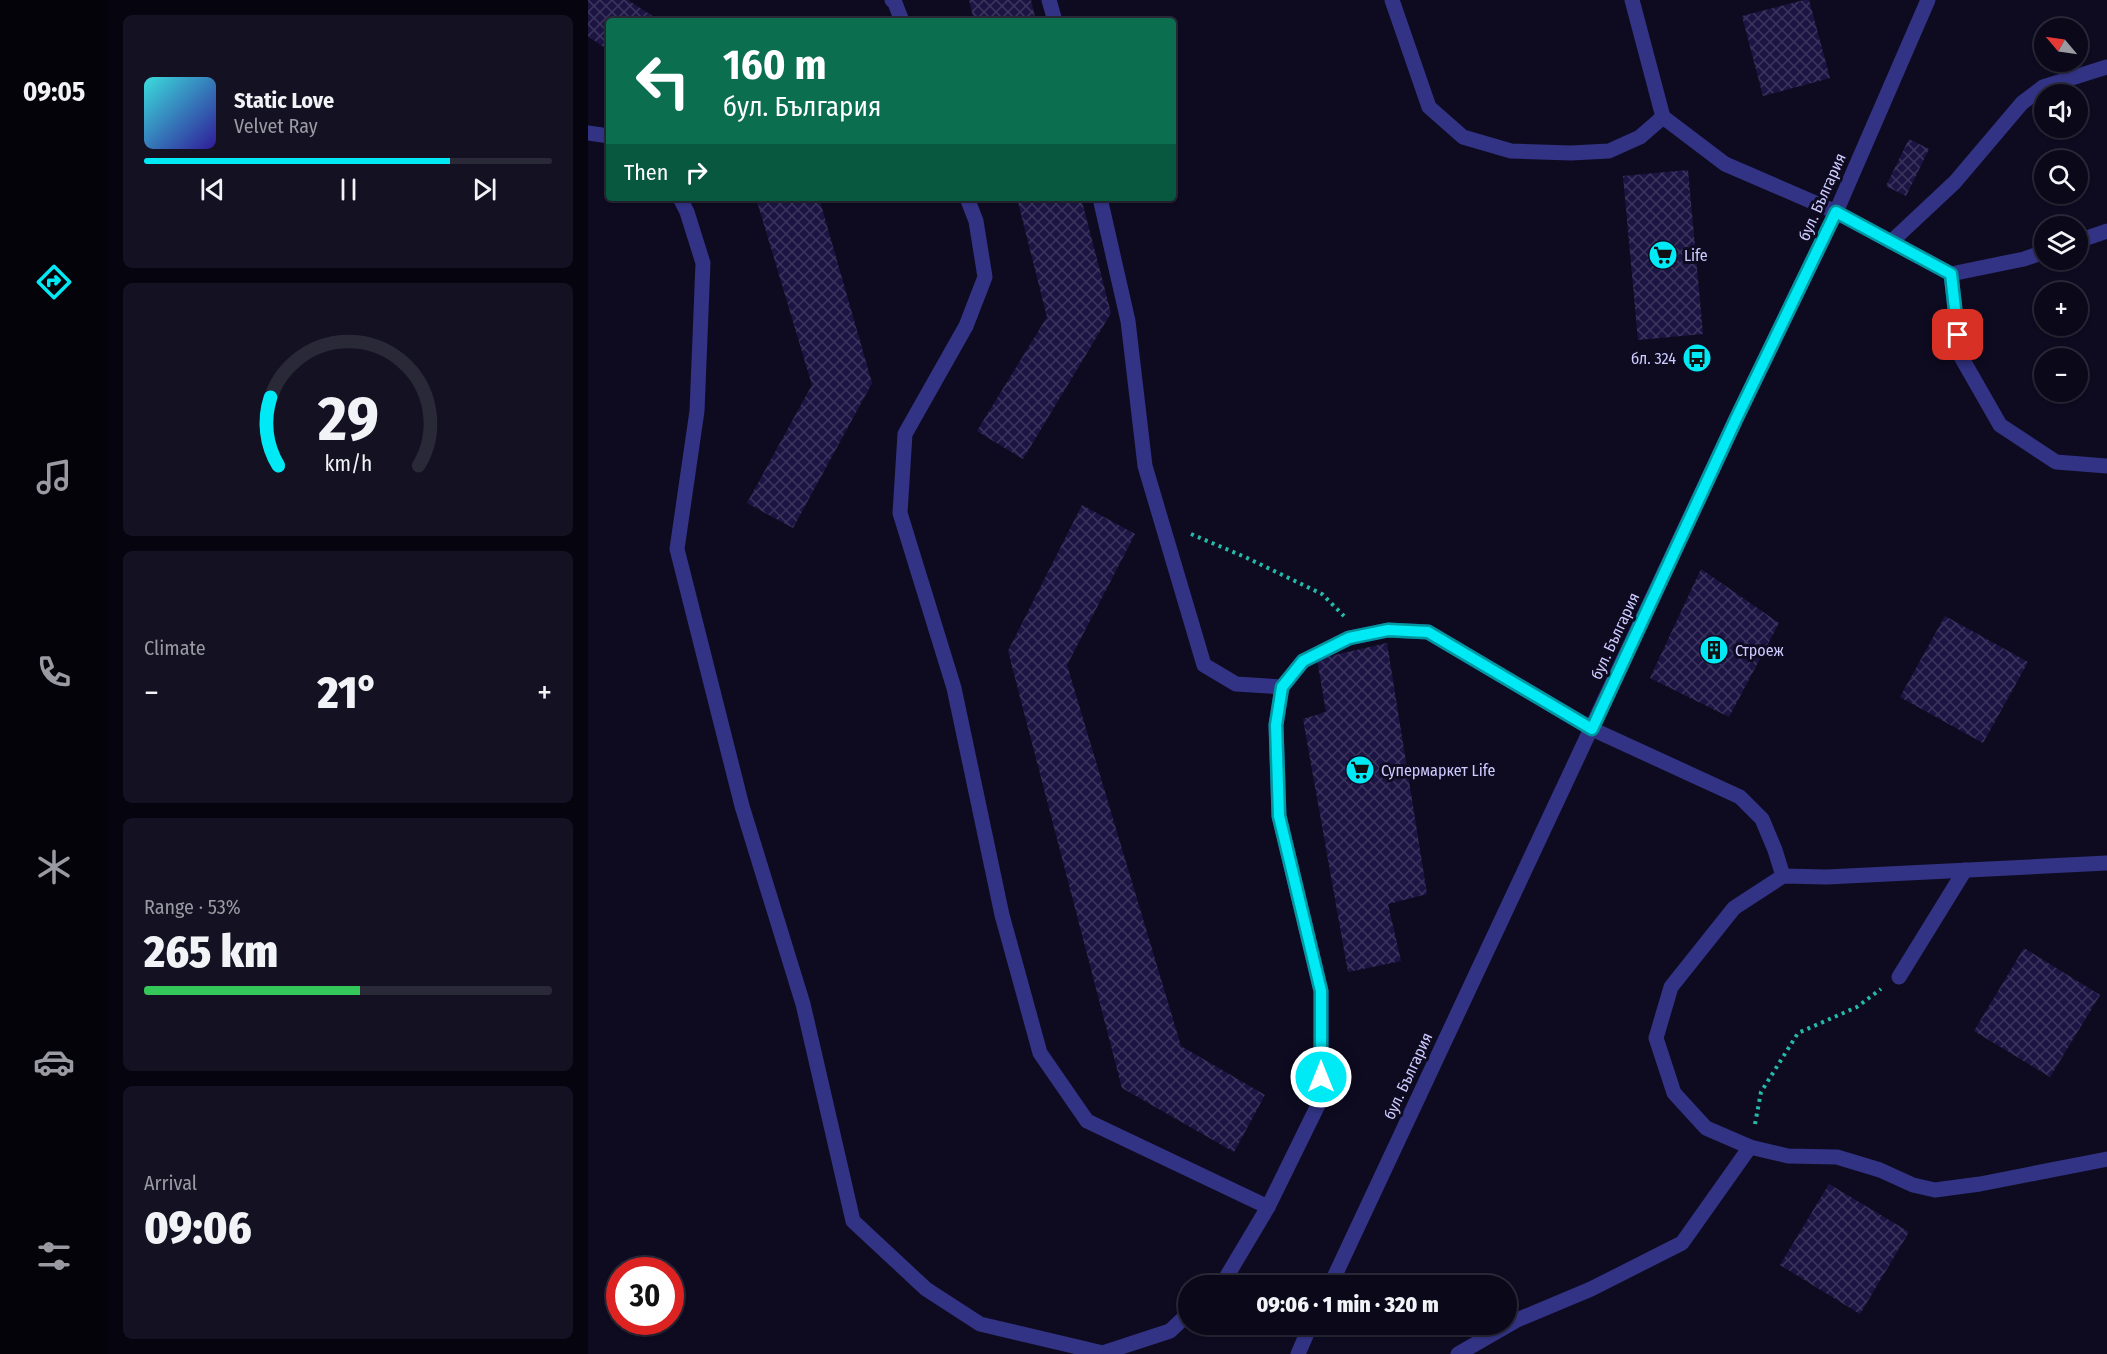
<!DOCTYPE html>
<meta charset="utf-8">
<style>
body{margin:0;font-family:"Fira Sans Condensed",sans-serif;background:#131122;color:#f1f3f6;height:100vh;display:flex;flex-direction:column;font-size:22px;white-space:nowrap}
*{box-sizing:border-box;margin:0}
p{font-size:20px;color:#999aa2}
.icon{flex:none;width:33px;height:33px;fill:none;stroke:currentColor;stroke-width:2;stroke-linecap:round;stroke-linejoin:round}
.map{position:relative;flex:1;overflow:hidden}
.drawer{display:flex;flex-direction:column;gap:15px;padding:15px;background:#06040e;width:480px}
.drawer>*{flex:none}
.guide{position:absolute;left:18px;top:18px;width:570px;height:183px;border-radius:6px;box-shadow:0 2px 4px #0004,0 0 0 2px #2a2938;background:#0b6e4f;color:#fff;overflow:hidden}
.needle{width:39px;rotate:299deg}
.buttons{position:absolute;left:1446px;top:18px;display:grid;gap:12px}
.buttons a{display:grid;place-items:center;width:54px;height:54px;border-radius:50%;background:#0a0819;box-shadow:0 2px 4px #0004,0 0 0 2px #2a2938;font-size:30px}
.speed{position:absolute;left:18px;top:1257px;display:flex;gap:12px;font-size:30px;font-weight:700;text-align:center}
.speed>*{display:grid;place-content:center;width:78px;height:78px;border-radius:50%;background:#0a0819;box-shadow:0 2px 4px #0004,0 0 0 2px #2a2938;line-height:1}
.speed .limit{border:9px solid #d22;background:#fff;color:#111}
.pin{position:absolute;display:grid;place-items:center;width:51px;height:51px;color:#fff;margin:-26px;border-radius:12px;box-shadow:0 3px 9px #0006}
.me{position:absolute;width:66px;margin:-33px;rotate:0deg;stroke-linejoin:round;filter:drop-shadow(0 0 4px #0008)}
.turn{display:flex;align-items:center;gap:21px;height:126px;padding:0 18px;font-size:27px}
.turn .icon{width:78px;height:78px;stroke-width:2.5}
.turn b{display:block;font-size:42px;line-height:51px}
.then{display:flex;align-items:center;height:57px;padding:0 18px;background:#0003;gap:12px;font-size:22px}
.big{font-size:45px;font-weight:800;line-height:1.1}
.drawer .widget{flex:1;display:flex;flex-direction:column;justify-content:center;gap:9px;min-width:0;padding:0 21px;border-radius:9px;background:#131122}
.drawer .dial{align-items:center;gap:0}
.dial svg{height:156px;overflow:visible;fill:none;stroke:#2a2938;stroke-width:7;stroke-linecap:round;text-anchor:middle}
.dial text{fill:#f1f3f6;stroke:none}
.song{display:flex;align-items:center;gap:18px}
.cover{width:72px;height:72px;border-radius:9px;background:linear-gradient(135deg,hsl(180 70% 55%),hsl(250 70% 35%))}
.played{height:6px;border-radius:3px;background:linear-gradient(90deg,#00eaf6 75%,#2a2938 75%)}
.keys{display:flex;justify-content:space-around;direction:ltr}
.heat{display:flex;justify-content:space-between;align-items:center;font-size:33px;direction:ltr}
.charge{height:9px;border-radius:4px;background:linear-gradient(90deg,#34c759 53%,#2a2938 0)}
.trip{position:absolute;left:590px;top:1275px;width:339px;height:60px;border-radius:30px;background:#0a0819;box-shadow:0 2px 4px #0004,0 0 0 2px #2a2938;font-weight:800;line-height:60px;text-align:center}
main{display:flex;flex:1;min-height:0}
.tabs{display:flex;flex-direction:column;width:108px;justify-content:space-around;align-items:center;background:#04030a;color:#999aa2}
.tabs .icon{width:42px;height:42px}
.tabs .current{color:#00eaf6}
.tabs b{font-size:27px;color:#f1f3f6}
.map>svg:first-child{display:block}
.building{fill:url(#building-cross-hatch)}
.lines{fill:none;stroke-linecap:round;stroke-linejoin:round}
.path{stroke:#23bbaa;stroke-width:4;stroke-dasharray:3 4.5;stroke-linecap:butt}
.minor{stroke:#323384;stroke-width:15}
.route-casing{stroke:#0098a0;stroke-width:15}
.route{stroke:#00eaf6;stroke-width:10}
.labels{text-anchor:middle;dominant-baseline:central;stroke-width:6;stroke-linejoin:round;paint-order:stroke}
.street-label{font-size:16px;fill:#cecbff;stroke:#0e0b21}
.poi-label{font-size:16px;fill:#cecbff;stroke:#0e0b21;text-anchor:start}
</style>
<main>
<nav class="tabs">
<b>09:05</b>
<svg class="icon current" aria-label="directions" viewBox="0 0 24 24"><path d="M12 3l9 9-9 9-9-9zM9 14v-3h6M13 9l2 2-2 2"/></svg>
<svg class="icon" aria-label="music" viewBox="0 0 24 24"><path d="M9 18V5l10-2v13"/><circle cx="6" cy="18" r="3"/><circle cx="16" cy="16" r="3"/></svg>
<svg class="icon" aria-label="phone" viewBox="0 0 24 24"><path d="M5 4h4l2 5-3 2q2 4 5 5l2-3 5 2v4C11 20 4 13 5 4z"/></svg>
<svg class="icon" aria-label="climate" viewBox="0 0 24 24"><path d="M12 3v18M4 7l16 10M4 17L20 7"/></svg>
<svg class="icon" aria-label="car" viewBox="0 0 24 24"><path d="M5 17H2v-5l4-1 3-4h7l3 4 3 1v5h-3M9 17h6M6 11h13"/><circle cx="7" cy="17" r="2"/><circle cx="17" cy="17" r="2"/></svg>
<svg class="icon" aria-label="filters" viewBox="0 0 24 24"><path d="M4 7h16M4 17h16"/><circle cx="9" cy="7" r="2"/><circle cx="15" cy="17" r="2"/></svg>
</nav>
<section class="drawer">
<div class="widget">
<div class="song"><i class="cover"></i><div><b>Static Love</b><p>Velvet Ray</p></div></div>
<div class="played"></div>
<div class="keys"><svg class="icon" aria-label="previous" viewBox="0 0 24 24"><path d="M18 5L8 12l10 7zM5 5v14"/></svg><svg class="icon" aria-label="pause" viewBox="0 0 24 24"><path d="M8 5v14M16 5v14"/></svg><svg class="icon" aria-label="next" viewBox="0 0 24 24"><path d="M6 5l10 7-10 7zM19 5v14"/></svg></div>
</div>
<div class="widget dial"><svg viewBox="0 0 100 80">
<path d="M14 69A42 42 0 1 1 86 69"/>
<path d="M14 69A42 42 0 0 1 10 34" stroke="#00eaf6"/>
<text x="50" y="56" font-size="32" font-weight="700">29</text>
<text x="50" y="72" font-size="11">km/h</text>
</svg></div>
<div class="widget"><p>Climate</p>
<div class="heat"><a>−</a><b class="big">21°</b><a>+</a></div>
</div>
<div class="widget"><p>Range · 53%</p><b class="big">265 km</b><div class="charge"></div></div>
<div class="widget"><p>Arrival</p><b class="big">09:06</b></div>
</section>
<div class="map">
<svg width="1519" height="1354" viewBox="0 0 1519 1354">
<defs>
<pattern id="building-cross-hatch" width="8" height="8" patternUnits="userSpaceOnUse" patternTransform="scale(1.5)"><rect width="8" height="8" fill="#1c1543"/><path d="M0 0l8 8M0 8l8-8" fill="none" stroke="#3c365f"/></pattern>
</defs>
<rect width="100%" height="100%" fill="#0e0b21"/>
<g class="building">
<path d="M0,0h40l32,21h-51v30l-21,-15z"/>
<path d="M381,0h62l5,21h-62z"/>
<path d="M1216,0h5l21,78 -67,18 -21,-80z"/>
<path d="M1321,139l20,10 -23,47 -20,-10z"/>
<path d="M1100,170l15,164 -65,6 -15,-164z"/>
<path d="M168,198h63l53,185 -79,145 -46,-25 65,-118z"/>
<path d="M429,198h64l30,115 -88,146 -46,-28 70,-114z"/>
<path d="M494,505l53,29 -68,131 114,381 84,49 -31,57 -112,-64 -114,-437z"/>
<path d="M1113,569l78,54 -50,94 -79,-39z"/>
<path d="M1357,616l83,46 -45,81 -83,-46z"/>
<path d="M799,643l40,251 -39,10 13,57 -53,11 -45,-253 23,-7 -9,-53z"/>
<path d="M1436,948l76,47 -50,82 -76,-46z"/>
<path d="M1241,1184l80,48 -49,82 -80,-49z"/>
</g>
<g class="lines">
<g class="path">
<path d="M603,534l54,23 77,37 22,22"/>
<path d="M1167,1124l6,-32 37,-59 59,-26 24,-18"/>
</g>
<g class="minor">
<path d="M304,0l3,3 7,18"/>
<path d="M461,0l6,21"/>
<path d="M804,0l37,107 34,30 48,14 60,2 38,-2 31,-14 23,-20"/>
<path d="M1044,0l31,117 62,47 111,48 115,62 73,-15 20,-7"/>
<path d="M0,133l21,3"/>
<path d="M92,198l7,14 16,51 -6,148 -20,138 65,257 61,198 50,217 73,68 54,35 123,29 67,-22 18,-17"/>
<path d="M379,198l9,23 9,56 -19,49 -61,108 -5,79 54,175 48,227 38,138 47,68 181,86"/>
<path d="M512,198l28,123 17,145 59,199 32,19 46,3"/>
<path d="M1490,241l29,-10"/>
<path d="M1303,242l64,-60 67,-79 21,-16 64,-20"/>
<path d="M1363,274l9,81 40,70 56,37 51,4"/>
<path d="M1519,863l-280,14 -44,-1 -49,32 -63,79 -15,51 18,55 32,35 44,19 38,9 49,1 43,13 33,15 22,5 45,-6 127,-25"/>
<path d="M1311,977l66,-107"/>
<path d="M631,1286l5,-5 44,-74 53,-108v-108l-42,-175 -3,-91 6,-38 21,-26 46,-23 39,-8 40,2 164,97 148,68 22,22 13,31 8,26"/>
<path d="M742,1286l406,-867 100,-207 92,-212"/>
<path d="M710,1354l13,-30"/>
<path d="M870,1354l59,-34 74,-31 91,-46 68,-96"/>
</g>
</g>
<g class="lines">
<g class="route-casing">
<path id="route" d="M733,1077v-86l-42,-175 -3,-91 6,-38 21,-26 46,-23 39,-8 40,2 164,97 144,-310 100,-207 115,62 7,61"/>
</g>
<use href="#route" class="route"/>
</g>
<defs>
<g id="supermarket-disc" transform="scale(1.5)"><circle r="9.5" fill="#00eaf6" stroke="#0e0b21"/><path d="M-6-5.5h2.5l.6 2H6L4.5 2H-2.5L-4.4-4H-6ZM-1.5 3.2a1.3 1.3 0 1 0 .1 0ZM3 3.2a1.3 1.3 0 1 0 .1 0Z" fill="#111"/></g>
<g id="bus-disc" transform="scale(1.5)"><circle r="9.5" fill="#00eaf6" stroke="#0e0b21"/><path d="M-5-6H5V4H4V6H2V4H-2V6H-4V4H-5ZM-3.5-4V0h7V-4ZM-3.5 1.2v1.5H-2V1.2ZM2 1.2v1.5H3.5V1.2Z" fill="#111"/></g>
<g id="building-disc" transform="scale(1.5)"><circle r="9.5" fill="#00eaf6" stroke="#0e0b21"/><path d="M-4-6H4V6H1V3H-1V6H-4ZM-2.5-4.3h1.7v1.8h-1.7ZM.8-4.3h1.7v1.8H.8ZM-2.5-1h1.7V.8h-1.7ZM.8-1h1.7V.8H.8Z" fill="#111"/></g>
</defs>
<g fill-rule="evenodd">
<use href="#supermarket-disc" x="1075" y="255"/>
<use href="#bus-disc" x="1109" y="358"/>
<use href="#building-disc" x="1126" y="650"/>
<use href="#supermarket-disc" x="772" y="770"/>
</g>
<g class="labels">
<g class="street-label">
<text transform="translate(1234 197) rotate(-66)">бул. България</text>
<text transform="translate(1027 636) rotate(-65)">бул. България</text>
<text transform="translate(820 1076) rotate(-65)">бул. България</text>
</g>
<g class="poi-label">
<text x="1096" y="255">Life</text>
<text x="1088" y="358" text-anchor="end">бл. 324</text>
<text x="1147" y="650">Строеж</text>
<text x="793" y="770">Супермаркет Life</text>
</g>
</g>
</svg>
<div class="buttons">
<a><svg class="needle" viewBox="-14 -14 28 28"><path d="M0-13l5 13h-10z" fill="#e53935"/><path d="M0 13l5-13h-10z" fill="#999aa2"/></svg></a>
<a><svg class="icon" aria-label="sound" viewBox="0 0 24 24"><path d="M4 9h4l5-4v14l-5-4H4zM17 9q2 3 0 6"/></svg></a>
<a><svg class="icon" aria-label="search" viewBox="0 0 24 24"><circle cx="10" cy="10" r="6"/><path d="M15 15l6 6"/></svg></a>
<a><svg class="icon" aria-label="layers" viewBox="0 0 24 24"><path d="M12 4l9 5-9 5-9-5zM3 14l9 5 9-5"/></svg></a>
<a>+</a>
<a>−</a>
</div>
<div class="speed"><div class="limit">30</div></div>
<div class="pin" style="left:1370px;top:335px;background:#d93025"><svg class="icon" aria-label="arrive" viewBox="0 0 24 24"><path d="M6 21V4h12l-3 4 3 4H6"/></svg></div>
<svg class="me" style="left:733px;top:1077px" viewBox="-20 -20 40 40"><circle r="17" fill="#00eaf6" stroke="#fff" stroke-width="3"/><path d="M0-11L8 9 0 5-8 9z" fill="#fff"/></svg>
<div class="trip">09:06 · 1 min · 320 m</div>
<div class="guide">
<div class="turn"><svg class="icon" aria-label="left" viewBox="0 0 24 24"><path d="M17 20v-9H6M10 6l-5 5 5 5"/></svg><div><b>160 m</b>бул. България</div></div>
<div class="then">Then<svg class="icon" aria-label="right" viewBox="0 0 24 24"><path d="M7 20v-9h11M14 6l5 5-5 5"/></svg></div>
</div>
</div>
</main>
